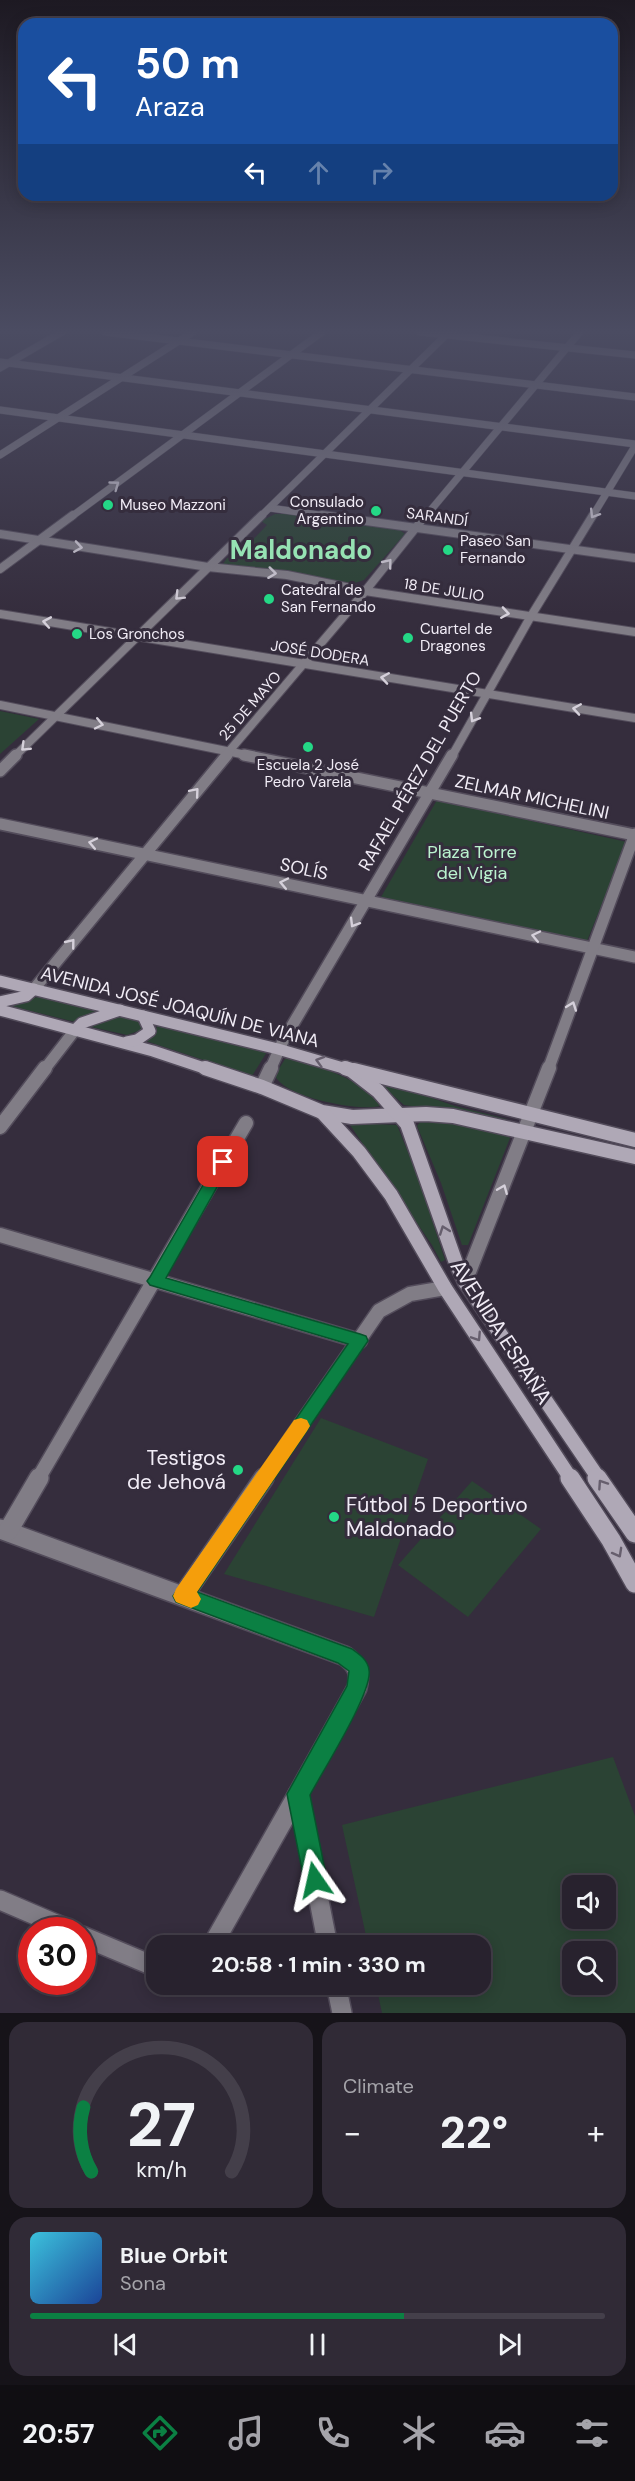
<!DOCTYPE html>
<meta charset="utf-8">
<style>
body{margin:0;font-family:"DM Sans",sans-serif;background:#302a36;color:#f1f3f6;height:100vh;display:flex;flex-direction:column;font-size:22px;white-space:nowrap}
*{box-sizing:border-box;margin:0}
p{font-size:20px;color:#a5a4aa}
.icon{flex:none;width:33px;height:33px;fill:none;stroke:currentColor;stroke-width:2;stroke-linecap:round;stroke-linejoin:round}
.map{position:relative;height:2013px;overflow:hidden}
.drawer{display:flex;flex-direction:column;gap:9px;padding:9px;background:#161319;flex:1}
.drawer>*{flex:none}
.banner{position:absolute;left:18px;top:18px;width:600px;height:183px;border-radius:18px;box-shadow:0 3px 15px #0003,0 0 0 2px #443f4a;background:#1a4fa0;color:#fff;overflow:hidden}
.tools{position:absolute;left:562px;top:1875px;display:grid;gap:12px}
.tools a{display:grid;place-items:center;width:54px;height:54px;border-radius:12px;background:#28222e;box-shadow:0 3px 15px #0003,0 0 0 2px #443f4a;font-size:30px}
.speed{position:absolute;left:18px;top:1917px;display:flex;gap:12px;font-size:30px;font-weight:700;text-align:center}
.speed>*{display:grid;place-content:center;width:78px;height:78px;border-radius:50%;background:#28222e;box-shadow:0 3px 15px #0003,0 0 0 2px #443f4a;line-height:1}
.speed .limit{border:9px solid #d22;background:#fff;color:#111}
.pin{position:absolute;display:grid;place-items:center;width:51px;height:51px;color:#fff;margin:-26px;border-radius:12px;box-shadow:0 3px 9px #0006}
.me{position:absolute;width:66px;margin:-33px;rotate:349deg;stroke-linejoin:round;filter:drop-shadow(0 0 4px #0008)}
.turn{display:flex;align-items:center;gap:21px;height:126px;padding:0 18px;font-size:27px}
.turn .icon{width:78px;height:78px;stroke-width:2.5}
.turn b{display:block;font-size:42px;line-height:51px}
.lanes{display:flex;align-items:center;height:57px;padding:0 18px;background:#0003;justify-content:center;gap:30px;direction:ltr}
.lanes .off{opacity:.35}
.big{font-size:45px;font-weight:700;line-height:1.1}
.drawer .tile{flex:1;display:flex;flex-direction:column;justify-content:center;gap:9px;min-width:0;padding:0 21px;border-radius:18px;background:#302a36}
.drawer .dial{align-items:center;gap:0}
.dial svg{height:156px;overflow:visible;fill:none;stroke:#443f4a;stroke-width:7;stroke-linecap:round;text-anchor:middle}
.dial text{fill:#f1f3f6;stroke:none}
.song{display:flex;align-items:center;gap:18px}
.cover{width:72px;height:72px;border-radius:9px;background:linear-gradient(135deg,hsl(190 70% 55%),hsl(220 70% 35%))}
.played{height:6px;border-radius:3px;background:linear-gradient(90deg,#0b8043 65%,#443f4a 65%)}
.keys{display:flex;justify-content:space-around;direction:ltr}
.heat{display:flex;justify-content:space-between;align-items:center;font-size:33px;direction:ltr}
.drawer .tiles{flex:1;display:grid;gap:9px;grid-template-columns:1fr 1fr}
.tile:last-child{grid-column:span 2}
.trip{position:absolute;left:146px;top:1935px;width:345px;height:60px;border-radius:18px;background:#28222e;box-shadow:0 3px 15px #0003,0 0 0 2px #443f4a;font-weight:700;line-height:60px;text-align:center}
.tabs{display:flex;height:96px;justify-content:space-around;align-items:center;background:#100e12;color:#a5a4aa}
.tabs .icon{width:42px;height:42px}
.tabs .active{color:#0b8043}
.tabs b{font-size:27px;color:#f1f3f6}
.map>svg:first-child{display:block}
.green{fill:#2b4334;fill-rule:evenodd}
.lines{fill:none;stroke-linecap:round;stroke-linejoin:round}
.minor-far4-casing{stroke:#534c5b;stroke-width:8}
.minor-far3-casing{stroke:#534c5b;stroke-width:10}
.minor-far2-casing{stroke:#534c5b;stroke-width:14}
.minor-far1-casing{stroke:#534c5b;stroke-width:17}
.minor-casing{stroke:#534c5b;stroke-width:22}
.tertiary-far1-casing{stroke:#534c5b;stroke-width:8}
.tertiary-casing{stroke:#534c5b;stroke-width:10}
.secondary-far2-casing{stroke:#534c5b;stroke-width:14}
.secondary-far1-casing{stroke:#534c5b;stroke-width:17}
.secondary-casing{stroke:#534c5b;stroke-width:22}
.minor-far4{stroke:#817d86;stroke-width:7}
.minor-far3{stroke:#817d86;stroke-width:8}
.minor-far2{stroke:#817d86;stroke-width:11}
.minor-far1{stroke:#817d86;stroke-width:14}
.minor{stroke:#817d86;stroke-width:19}
.tertiary-far1{stroke:#817d86;stroke-width:7}
.tertiary{stroke:#817d86;stroke-width:8}
.secondary-far2{stroke:#afa8b6;stroke-width:11}
.secondary-far1{stroke:#afa8b6;stroke-width:14}
.secondary{stroke:#afa8b6;stroke-width:19}
.oneway{stroke:#d5d0da}
.oneway2{stroke:#665e6d}
.route{fill:#0b8043;stroke:#07532c;stroke-width:1.5}
.slow{fill:#f59e0b}
.poi-dot{fill:#24d886;stroke:#352d3d;stroke-width:2}
.labels{text-anchor:middle;dominant-baseline:central;stroke-width:6;stroke-linejoin:round;paint-order:stroke}
.far-poi-label{font-size:15px;fill:#f1ecf6;stroke:#352d3d;text-anchor:start}
.far-street-label{font-size:15px;fill:#f1ecf6;stroke:#352d3d}
.street-label{font-size:18px;fill:#f1ecf6;stroke:#352d3d}
.park-label{font-size:18px;fill:#bbf3cf;stroke:#352d3d}
.near-street-label{font-size:21px;fill:#f1ecf6;stroke:#352d3d}
.near-poi-label{font-size:21px;fill:#f1ecf6;stroke:#352d3d;text-anchor:end}
.far-town-label{font-size:26px;font-weight:bold;fill:#96e2b3;stroke:#352d3d}
</style>
<div class="map">
<svg width="635" height="2013" viewBox="0 0 635 2013">
<rect width="100%" height="100%" fill="#352d3d"/>
<g class="green">
<path d="M275,514h15l61,11 41,3 8,2 5,4 -41,46 -12,4 -129,-20 4,-6 9,-1 31,-32 -6,-4z"/>
<path d="M0,711l39,8 -39,35z"/>
<path d="M437,800l190,42 -40,99 -206,-44z"/>
<path d="M41,996l60,15 -26,11 -68,-17z"/>
<path d="M118,1016l18,3 6,7 -1,4 -14,5 -40,-9z"/>
<path d="M157,1025l110,27 -15,24 -106,-35 9,-5z"/>
<path d="M290,1058c28,8 75,22 90,48 -20,6 -98,-9 -105,-31l10,-16z"/>
<path d="M380,1080l75,26 56,14 -107,-15 -26,-23z"/>
<path d="M421,1121l41,4 46,9 2,4 -42,107h-6l-21,-62 -24,-57z"/>
<path d="M351,1123l46,2 21,52 27,83 -4,2 -9,-17 -82,-120z"/>
<path d="M321,1418l107,41 -54,158 -150,-43z"/>
<path d="M472,1481l69,48 -73,88 -70,-52z"/>
<path d="M613,1757l22,59v197h-253l-6,-28 104,-1v-38l-112,-1 -26,-120zM573,1886h33v32h-33zM573,1952h33v32h-33z"/>
</g>
<g class="lines">
<g class="minor-far4-casing">
<g id="minor-far4">
<path d="M105,332l530,65"/>
<path d="M0,368l62,-36"/>
<path d="M0,410l635,86"/>
<path d="M0,455l193,-123"/>
<path d="M71,517l251,-185"/>
<path d="M260,517l186,-182"/>
<path d="M425,517l155,-185"/>
<path d="M592,517l43,-71"/>
</g>
</g>
<g class="minor-far3-casing">
<g id="minor-far3">
<path d="M0,534l208,33 79,8 78,16 270,41"/>
<path d="M0,569l73,-54"/>
<path d="M0,705l251,51"/>
<path d="M15,756l247,-241"/>
<path d="M225,756l137,-161 64,-80"/>
<path d="M452,756l79,-140 62,-101"/>
</g>
</g>
<g class="minor-far2-casing">
<g id="minor-far2">
<path d="M244,755l391,80"/>
<path d="M0,771l16,-16"/>
<path d="M0,824l635,133"/>
<path d="M34,989l193,-234"/>
<path d="M44,1070l31,-40"/>
<path d="M270,1070l13,-29 169,-286"/>
<path d="M548,1070l87,-236"/>
</g>
</g>
<g class="minor-far1-casing">
<g id="minor-far1">
<path d="M262,1087l9,-19"/>
<path d="M0,1127l45,-59"/>
<path d="M0,1235l360,106"/>
<path d="M465,1282l84,-214"/>
<path d="M38,1479l208,-356"/>
<path d="M263,1479l116,-168 31,-17 35,-6"/>
</g>
</g>
<g class="minor-casing">
<g id="minor">
<path d="M0,1529l345,127c12,9 16,17 12,32l-59,106 30,152"/>
<path d="M8,1531l31,-53"/>
<path d="M183,1596l81,-118"/>
<path d="M0,1900l70,30"/>
<path d="M82,1936l74,31"/>
<path d="M212,1946l86,-152"/>
<path d="M336,1984l6,29"/>
</g>
</g>
<g class="tertiary-far1-casing">
<g id="tertiary-far1">
<path d="M420,332l215,23"/>
<path d="M0,362l635,82"/>
<path d="M270,508l63,9"/>
</g>
</g>
<g class="tertiary-casing">
<g id="tertiary">
<path d="M322,515l313,43"/>
<path d="M0,614l635,104"/>
</g>
</g>
<g class="secondary-far2-casing">
<g id="secondary-far2">
<path d="M0,981l278,68 72,21"/>
<path d="M0,1002l26,-6 8,-7"/>
<path d="M0,1010l153,41 57,19"/>
<path d="M75,1030l7,-7 38,-13"/>
<path d="M127,1042l10,-2 13,-9 -7,-15"/>
</g>
</g>
<g class="secondary-far1-casing">
<g id="secondary-far1">
<path d="M205,1068l57,19 60,25 30,5 74,-3 27,2 182,41"/>
<path d="M345,1068l6,2 27,21 29,33 49,139 9,19 134,197"/>
<path d="M354,1070l281,70"/>
<path d="M323,1113l36,39 32,43 54,93 126,191"/>
</g>
</g>
<g class="secondary-casing">
<g id="secondary">
<path d="M570,1478l41,62 24,43"/>
<path d="M597,1478l38,55"/>
</g>
</g>
<use href="#minor-far4" class="minor-far4"/>
<use href="#minor-far3" class="minor-far3"/>
<use href="#minor-far2" class="minor-far2"/>
<use href="#minor-far1" class="minor-far1"/>
<use href="#minor" class="minor"/>
<use href="#tertiary-far1" class="tertiary-far1"/>
<use href="#tertiary" class="tertiary"/>
<use href="#secondary-far2" class="secondary-far2"/>
<use href="#secondary-far1" class="secondary-far1"/>
<use href="#secondary" class="secondary"/>
</g>
<defs><path id="oneway-chevron" d="M-2-3.5L2.5 0L-2 3.5" fill="none" stroke-width="1.6" stroke-linecap="round" stroke-linejoin="round" transform="scale(1.5)"/></defs>
<g class="oneway">
<use href="#oneway-chevron" transform="translate(115 485) rotate(-36)"/>
<use href="#oneway-chevron" transform="translate(594 514) rotate(122)"/>
<use href="#oneway-chevron" transform="translate(78 547) rotate(9)"/>
<use href="#oneway-chevron" transform="translate(388 563) rotate(-51)"/>
<use href="#oneway-chevron" transform="translate(272 573) rotate(7)"/>
<use href="#oneway-chevron" transform="translate(179 596) rotate(135)"/>
<use href="#oneway-chevron" transform="translate(505 613) rotate(9)"/>
<use href="#oneway-chevron" transform="translate(47 622) rotate(-170)"/>
<use href="#oneway-chevron" transform="translate(385 678) rotate(-171)"/>
<use href="#oneway-chevron" transform="translate(577 709) rotate(-171)"/>
<use href="#oneway-chevron" transform="translate(474 718) rotate(121)"/>
<use href="#oneway-chevron" transform="translate(99 724) rotate(12)"/>
<use href="#oneway-chevron" transform="translate(25 747) rotate(136)"/>
<use href="#oneway-chevron" transform="translate(195 792) rotate(-50)"/>
<use href="#oneway-chevron" transform="translate(93 843) rotate(-168)"/>
<use href="#oneway-chevron" transform="translate(284 883) rotate(-168)"/>
<use href="#oneway-chevron" transform="translate(354 923) rotate(121)"/>
<use href="#oneway-chevron" transform="translate(536 936) rotate(-168)"/>
<use href="#oneway-chevron" transform="translate(71 943) rotate(-51)"/>
<use href="#oneway-chevron" transform="translate(572 1006) rotate(-70)"/>
<use href="#oneway-chevron" transform="translate(503 1189) rotate(-68)"/>
</g>
<g class="oneway2">
<use href="#oneway-chevron" transform="translate(320 1061) rotate(-164)"/>
<use href="#oneway-chevron" transform="translate(444 1230) rotate(-110)"/>
<use href="#oneway-chevron" transform="translate(477 1337) rotate(57)"/>
<use href="#oneway-chevron" transform="translate(602 1484) rotate(-124)"/>
<use href="#oneway-chevron" transform="translate(618 1553) rotate(61)"/>
</g>
<linearGradient id="sky" x2="0" y2="1"><stop stop-color="#1d1922"/><stop offset="0.54" stop-color="#4b4c62"/><stop offset="1" stop-color="#4b4c62" stop-opacity="0"/></linearGradient>
<rect width="635" height="614" fill="url(#sky)"/>
<path class="route" d="M223,1157l6,2 2,3 -65,116 194,56 6,2 2,5 -171,251 155,57c7,5 16,11 17,21 4,22 -47,102 -59,125l17,85 -3,9 -9,3 -8,-3 -3,-9 -17,-86 60,-108 2,-15 -11,-8 -162,-61 -3,-6 175,-252 -198,-59 -3,-4 3,-4 68,-118z"/>
<path class="slow" d="M301,1418l6,2 3,6 -3,5 -110,161 4,7 -3,6 -7,3 -15,-6 -3,-6 3,-7 118,-169z"/>
<g class="poi-dot">
<circle cx="108" cy="505" r="6"/>
<circle cx="376" cy="511" r="6"/>
<circle cx="448" cy="550" r="6"/>
<circle cx="269" cy="599" r="6"/>
<circle cx="77" cy="634" r="6"/>
<circle cx="408" cy="638" r="6"/>
<circle cx="308" cy="747" r="6"/>
<circle cx="238" cy="1470" r="6"/>
<circle cx="334" cy="1517" r="6"/>
</g>
<g class="labels">
<g class="far-poi-label">
<text x="364" y="502" text-anchor="end">Consulado<tspan x="364" dy="17">Argentino</tspan></text>
<text x="120" y="505">Museo Mazzoni</text>
<text x="460" y="541">Paseo San<tspan x="460" dy="17">Fernando</tspan></text>
<text x="281" y="590">Catedral de<tspan x="281" dy="17">San Fernando</tspan></text>
<text x="420" y="629">Cuartel de<tspan x="420" dy="17">Dragones</tspan></text>
<text x="89" y="634">Los Gronchos</text>
<text x="308" y="765" text-anchor="middle">Escuela 2 José<tspan x="308" dy="17">Pedro Varela</tspan></text>
</g>
<g class="far-street-label">
<text transform="translate(437 517) rotate(8)">SARANDÍ</text>
<text transform="translate(444 590) rotate(9)">18 DE JULIO</text>
<text transform="translate(320 653) rotate(9)">JOSÉ DODERA</text>
<text transform="translate(250 706) rotate(-49)">25 DE MAYO</text>
</g>
<g class="street-label">
<text transform="translate(420 771) rotate(-60)">RAFAEL PÉREZ DEL PUERTO</text>
<text transform="translate(532 797) rotate(12)">ZELMAR MICHELINI</text>
<text transform="translate(304 869) rotate(12)">SOLÍS</text>
<text transform="translate(180 1007) rotate(14)">AVENIDA JOSÉ JOAQUÍN DE VIANA</text>
</g>
<g class="park-label">
<text x="472" y="852">Plaza Torre<tspan x="472" dy="21">del Vigia</tspan></text>
</g>
<g class="near-street-label">
<text transform="translate(501 1332) rotate(57)">AVENIDA ESPAÑA</text>
</g>
<g class="near-poi-label">
<text x="226" y="1458">Testigos<tspan x="226" dy="24">de Jehová</tspan></text>
<text x="346" y="1505" text-anchor="start">Fútbol 5 Deportivo<tspan x="346" dy="24">Maldonado</tspan></text>
</g>
<g class="far-town-label">
<text x="301" y="550">Maldonado</text>
</g>
</g>
</svg>
<div class="tools">
<a><svg class="icon" aria-label="sound" viewBox="0 0 24 24"><path d="M4 9h4l5-4v14l-5-4H4zM17 9q2 3 0 6"/></svg></a>
<a><svg class="icon" aria-label="search" viewBox="0 0 24 24"><circle cx="10" cy="10" r="6"/><path d="M15 15l6 6"/></svg></a>
</div>
<div class="speed"><div class="limit">30</div></div>
<div class="pin" style="left:223px;top:1162px;background:#d93025"><svg class="icon" aria-label="arrive" viewBox="0 0 24 24"><path d="M6 21V4h12l-3 4 3 4H6"/></svg></div>
<svg class="me" style="left:315px;top:1880px" viewBox="-20 -20 40 40"><path d="M0-17L14 15 0 8-14 15z" fill="#0b8043" stroke="#fff" stroke-width="4"/></svg>
<div class="trip">20:58 · 1 min · 330 m</div>
<div class="banner">
<div class="turn"><svg class="icon" aria-label="left" viewBox="0 0 24 24"><path d="M17 20v-9H6M10 6l-5 5 5 5"/></svg><div><b>50 m</b>Araza</div></div>
<div class="lanes"><svg class="icon" aria-label="left" viewBox="0 0 24 24"><path d="M17 20v-9H6M10 6l-5 5 5 5"/></svg><svg class="icon off" aria-label="ahead" viewBox="0 0 24 24"><path d="M12 20V5M6 11l6-6 6 6"/></svg><svg class="icon off" aria-label="right" viewBox="0 0 24 24"><path d="M7 20v-9h11M14 6l5 5-5 5"/></svg></div>
</div>
</div>
<section class="drawer">
<div class="tiles">
<div class="tile dial"><svg viewBox="0 0 100 80">
<path d="M14 69A42 42 0 1 1 86 69"/>
<path d="M14 69A42 42 0 0 1 10 36" stroke="#0b8043"/>
<text x="50" y="56" font-size="32" font-weight="700">27</text>
<text x="50" y="72" font-size="11">km/h</text>
</svg></div>
<div class="tile"><p>Climate</p>
<div class="heat"><a>−</a><b class="big">22°</b><a>+</a></div>
</div>
<div class="tile">
<div class="song"><i class="cover"></i><div><b>Blue Orbit</b><p>Sona</p></div></div>
<div class="played"></div>
<div class="keys"><svg class="icon" aria-label="previous" viewBox="0 0 24 24"><path d="M18 5L8 12l10 7zM5 5v14"/></svg><svg class="icon" aria-label="pause" viewBox="0 0 24 24"><path d="M8 5v14M16 5v14"/></svg><svg class="icon" aria-label="next" viewBox="0 0 24 24"><path d="M6 5l10 7-10 7zM19 5v14"/></svg></div>
</div>
</div>
</section>
<nav class="tabs">
<b>20:57</b>
<svg class="icon active" aria-label="directions" viewBox="0 0 24 24"><path d="M12 3l9 9-9 9-9-9zM9 14v-3h6M13 9l2 2-2 2"/></svg>
<svg class="icon" aria-label="music" viewBox="0 0 24 24"><path d="M9 18V5l10-2v13"/><circle cx="6" cy="18" r="3"/><circle cx="16" cy="16" r="3"/></svg>
<svg class="icon" aria-label="phone" viewBox="0 0 24 24"><path d="M5 4h4l2 5-3 2q2 4 5 5l2-3 5 2v4C11 20 4 13 5 4z"/></svg>
<svg class="icon" aria-label="climate" viewBox="0 0 24 24"><path d="M12 3v18M4 7l16 10M4 17L20 7"/></svg>
<svg class="icon" aria-label="car" viewBox="0 0 24 24"><path d="M5 17H2v-5l4-1 3-4h7l3 4 3 1v5h-3M9 17h6M6 11h13"/><circle cx="7" cy="17" r="2"/><circle cx="17" cy="17" r="2"/></svg>
<svg class="icon" aria-label="filters" viewBox="0 0 24 24"><path d="M4 7h16M4 17h16"/><circle cx="9" cy="7" r="2"/><circle cx="15" cy="17" r="2"/></svg>
</nav>
